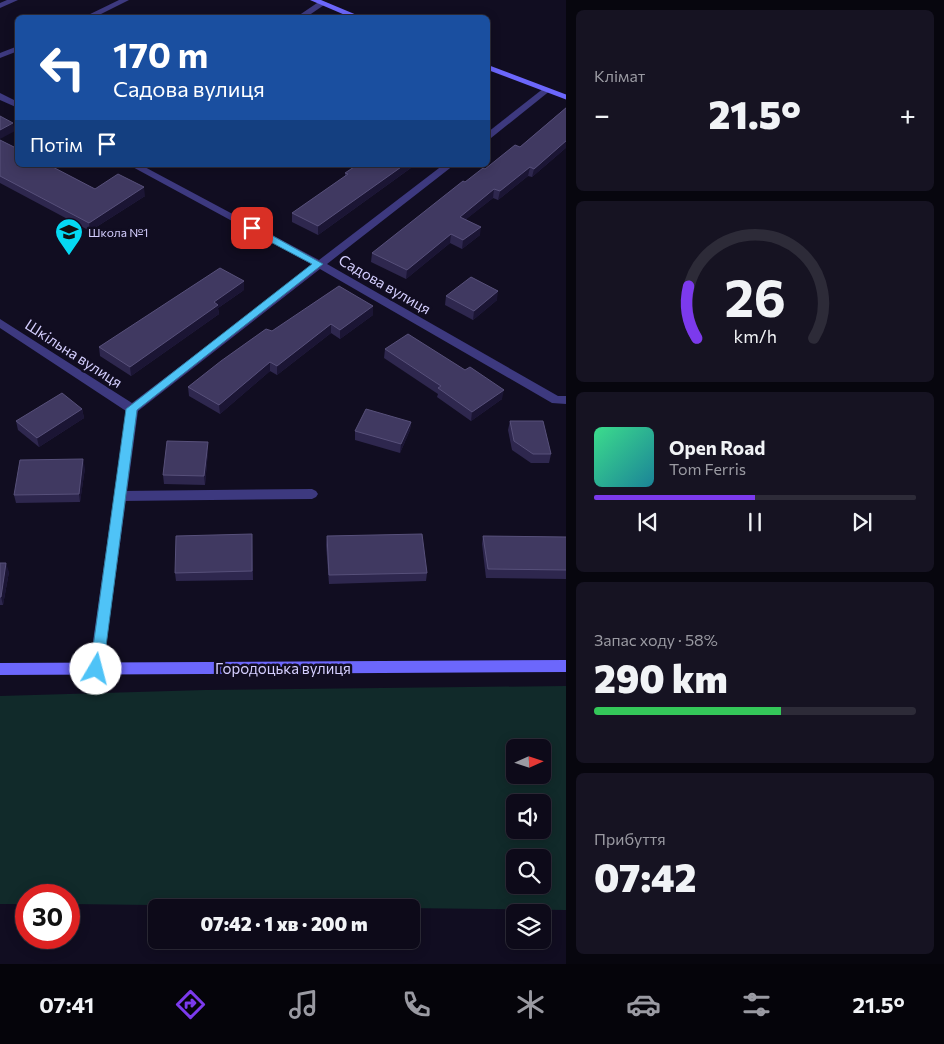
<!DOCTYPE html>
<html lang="uk">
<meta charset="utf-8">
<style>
body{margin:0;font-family:Commissioner,sans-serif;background:#161322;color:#f1f3f6;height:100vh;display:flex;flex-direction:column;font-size:19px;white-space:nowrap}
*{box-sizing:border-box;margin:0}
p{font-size:16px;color:#9a9aa2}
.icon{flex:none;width:28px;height:28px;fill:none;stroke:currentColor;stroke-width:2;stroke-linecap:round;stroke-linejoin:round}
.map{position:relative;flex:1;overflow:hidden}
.sheet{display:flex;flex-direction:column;gap:10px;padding:10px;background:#07060e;width:378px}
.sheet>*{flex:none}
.top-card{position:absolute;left:15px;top:15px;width:475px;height:152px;border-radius:8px;box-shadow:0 2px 12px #0003,0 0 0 1px #2d2b38;background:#1a4fa0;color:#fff;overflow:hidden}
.needle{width:32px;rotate:87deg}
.controls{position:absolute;left:506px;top:739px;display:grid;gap:10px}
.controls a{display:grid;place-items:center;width:45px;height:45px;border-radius:8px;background:#0d0a19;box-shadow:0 2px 12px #0003,0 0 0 1px #2d2b38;font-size:25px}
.speed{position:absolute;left:15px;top:884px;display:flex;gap:10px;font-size:25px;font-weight:700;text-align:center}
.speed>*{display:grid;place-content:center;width:65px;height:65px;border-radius:50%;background:#0d0a19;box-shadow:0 2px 12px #0003,0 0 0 1px #2d2b38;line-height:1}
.speed .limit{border:8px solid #d22;background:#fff;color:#111}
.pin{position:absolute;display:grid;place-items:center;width:42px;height:42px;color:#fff;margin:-21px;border-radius:10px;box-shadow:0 2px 8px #0006}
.me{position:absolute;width:55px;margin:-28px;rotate:8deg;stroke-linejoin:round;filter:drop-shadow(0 0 4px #0008)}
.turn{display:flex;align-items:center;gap:18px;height:105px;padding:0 15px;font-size:22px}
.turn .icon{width:65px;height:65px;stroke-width:2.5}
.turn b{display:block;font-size:35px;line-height:42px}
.then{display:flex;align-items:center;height:48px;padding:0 15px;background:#0003;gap:10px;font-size:19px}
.big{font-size:38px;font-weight:800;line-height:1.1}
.sheet .card{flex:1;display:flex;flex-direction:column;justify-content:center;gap:8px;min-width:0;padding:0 18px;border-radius:8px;background:#161322}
.sheet .dial{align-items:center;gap:0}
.dial svg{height:130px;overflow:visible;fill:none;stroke:#2d2b38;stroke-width:7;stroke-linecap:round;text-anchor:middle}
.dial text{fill:#f1f3f6;stroke:none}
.song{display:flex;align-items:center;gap:15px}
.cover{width:60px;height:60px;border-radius:8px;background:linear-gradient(135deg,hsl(150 70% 55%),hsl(190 70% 35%))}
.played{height:5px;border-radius:2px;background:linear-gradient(90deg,#7c3aed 50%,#2d2b38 50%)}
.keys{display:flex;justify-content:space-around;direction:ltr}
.heat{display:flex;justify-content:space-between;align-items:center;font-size:28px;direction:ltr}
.charge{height:8px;border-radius:4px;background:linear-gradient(90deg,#34c759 58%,#2d2b38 0)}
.trip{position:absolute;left:148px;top:899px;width:272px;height:50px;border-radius:8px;background:#0d0a19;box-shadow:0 2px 12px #0003,0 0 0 1px #2d2b38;font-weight:800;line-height:50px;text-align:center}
.dock{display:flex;height:80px;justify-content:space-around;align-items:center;background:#05040a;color:#9a9aa2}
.dock .icon{width:35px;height:35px}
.dock .active{color:#7c3aed}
.dock b{font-size:22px;color:#f1f3f6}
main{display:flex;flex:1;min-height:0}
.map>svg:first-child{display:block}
.green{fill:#112a2a;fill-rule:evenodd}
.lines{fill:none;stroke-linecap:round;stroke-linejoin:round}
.lane{fill:#3d397f;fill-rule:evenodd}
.street{fill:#3d397f;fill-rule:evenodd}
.secondary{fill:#6c67fc;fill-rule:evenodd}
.wall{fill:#2e274e}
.shaded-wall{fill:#1b1534}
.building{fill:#403961;stroke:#57507a}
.route{fill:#4fc3f7;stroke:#337fa1}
.labels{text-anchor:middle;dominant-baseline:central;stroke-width:5;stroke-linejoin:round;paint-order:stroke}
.far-poi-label{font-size:12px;fill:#d4cefe;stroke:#110d21;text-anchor:start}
.street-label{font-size:15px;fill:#d4cefe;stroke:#110d21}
</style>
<main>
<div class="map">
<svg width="567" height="964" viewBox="0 0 567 964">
<rect width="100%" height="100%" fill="#110d21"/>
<path class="green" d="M566,686v224l-497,-6v-9h-43v9h-26v-208l205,-6zM515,748h27v27h-27zM515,802h27v28h-27zM515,858h27v27h-27z"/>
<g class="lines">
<g class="lane">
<path d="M7,0h11l-18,8v-5z"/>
<path d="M119,0h10l-36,18h-11z"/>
<path d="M18,46v5l-18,7v-5z"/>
<path d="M312,489l4,2 2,3 -2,3 -4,2 -192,2 -4,-2 -2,-3 2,-3 4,-2z"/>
</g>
<g class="street">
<path d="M320,1l7,2 -22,15h-10z"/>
<path d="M544,88l7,2 -60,48 -3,1v-7z"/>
<path d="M0,93l18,9v6l-18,-8z"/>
<path d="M129,165h12l178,95 124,-95h11l-127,99 231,132h9v8l-15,-1 -232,-134 -182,142 -35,258 -2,4 -5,2 -5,-2 -2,-4 37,-258 -126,-83v-9l132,84 181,-138z"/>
</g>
<g class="secondary">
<path d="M310,0h11l43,18h-12z"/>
<path d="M488,65l79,30v5l-79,-30z"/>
<path d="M567,660v12l-567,3v-12z"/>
</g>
</g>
<g class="wall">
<path d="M567,107v40l-35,30 -4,-1 -30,24 -5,-2 -27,21 14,16 -18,14 -12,-6 -44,36 -35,-17 1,-9 93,-71 55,-35z"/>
<path d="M0,140l95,49 50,7 -55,35 -90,-48z"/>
<path d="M357,165h58l-97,70 -26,-13v-9l53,-36v-4z"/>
<path d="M244,290l-26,18 1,6 -88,62 -31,-20 -1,-9z"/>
<path d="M446,296l51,4 -24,20 -28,-15z"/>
<path d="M373,315l-33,24 -9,-6 -54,42 -7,-4 -50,43 -31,-18 -1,-9 84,-56z"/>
<path d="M385,349l117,50 -31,22 -34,-24 1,-3 -54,-36z"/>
<path d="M82,409l2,9 -45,29 -21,-17 -2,-9z"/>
<path d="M510,421l41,33 -2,9h-18l-19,-13 -4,-20z"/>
<path d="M411,422l-1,8 -10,23 -45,-13v-9z"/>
<path d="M208,451l-3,34 -41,-1 -1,-9z"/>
<path d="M85,468l-5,34 -64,1 -2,-8z"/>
<path d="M252,534l1,46 -77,1 -1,-8z"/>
<path d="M327,536l100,37 -1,8 -97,3 -3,-39z"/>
<path d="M483,536l84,1v42l-81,-1 -4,-34z"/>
<path d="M0,563l9,9 -6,33h-3z"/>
</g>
<g class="shaded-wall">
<path d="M13,123l2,8 -15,8v-9z"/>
<path d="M567,140v7l-35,30 2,-8z"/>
<path d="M404,165h11l-97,70v-9z"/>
<path d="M530,167l-2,9 -30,24 2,-9z"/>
<path d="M144,187l1,9 -55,35 -1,-8z"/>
<path d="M494,189l-1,9 -34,27 1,-8z"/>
<path d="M481,227l-1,8 -18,14 1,-9z"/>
<path d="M451,234l-1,9 -44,36 1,-9z"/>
<path d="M244,281v9l-26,18 1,6 -88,62 -1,-9 84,-65z"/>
<path d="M498,291l-1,9 -24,20 1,-9z"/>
<path d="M373,306v9l-33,24v-9z"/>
<path d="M331,324v9l-54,42v-9z"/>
<path d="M270,362v9l-50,43 -1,-9z"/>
<path d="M504,390l-2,9 -31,22 1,-9z"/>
<path d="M82,409l2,9 -45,29 -2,-9z"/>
<path d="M411,422l-1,8 -10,23 1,-9z"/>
<path d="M208,442v9l-3,34 -1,-9z"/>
<path d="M83,459l2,9 -5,34 -1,-8z"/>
<path d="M6,563l3,9 -6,33 -2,-8z"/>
</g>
<g class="building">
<path d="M567,107v33l-33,29 -4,-2 -30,24 -6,-2 -34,28 21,10 -18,13 -12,-6 -44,36 -35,-17 91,-72 2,1 18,-14 2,1 30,-24 5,2z"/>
<path d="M0,116l13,7 -13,7z"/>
<path d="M0,140l18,9v16h31l46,24 23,-15 26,13 -55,36 -89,-47z"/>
<path d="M357,165h47l-86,61 -26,-13 56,-39 -3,-1z"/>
<path d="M220,268l24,13 -30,21 4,3 -88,62 -31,-20z"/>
<path d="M471,277l27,14 -24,20 -28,-15z"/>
<path d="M339,286l34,20 -33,24 -9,-6 -54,42 -7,-4 -51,43 -31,-18 33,-26 45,-32 6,2z"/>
<path d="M408,334l57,36 5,-3 34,23 -32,22 -34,-24 3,-2 -56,-37z"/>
<path d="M62,393l20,16 -45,29 -21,-17z"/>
<path d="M366,409l45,13 -10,22 -46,-13z"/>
<path d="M510,421h33l8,33h-18l-19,-13z"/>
<path d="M167,441l41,1 -4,34 -41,-1z"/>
<path d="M83,459l-4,35 -65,1 6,-35z"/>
<path d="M252,534v37l-77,2 1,-37z"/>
<path d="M422,534l5,39 -98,2 -2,-39z"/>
<path d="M483,536l84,1v33l-79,-1z"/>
<path d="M0,563h6l-5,34h-1z"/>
</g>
<path class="route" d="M248,226h7l68,38 -186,146 -34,259 -2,4h-9l-2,-4 36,-260 186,-145 -64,-34z"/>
<defs>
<g id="school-pin" transform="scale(1.4375)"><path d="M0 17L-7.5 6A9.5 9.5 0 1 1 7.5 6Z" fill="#05d9f3" stroke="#110d21"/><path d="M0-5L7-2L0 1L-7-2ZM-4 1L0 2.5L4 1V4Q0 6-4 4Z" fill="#111"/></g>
</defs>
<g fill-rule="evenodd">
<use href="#school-pin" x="69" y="232"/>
</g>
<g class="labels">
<g class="far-poi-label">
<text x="88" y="232">Школа №1</text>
</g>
<g class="street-label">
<text transform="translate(385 284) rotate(30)">Садова вулиця</text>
<text transform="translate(74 353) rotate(33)">Шкільна вулиця</text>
<text x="283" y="668">Городоцька вулиця</text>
</g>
</g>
</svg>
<div class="controls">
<a><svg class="needle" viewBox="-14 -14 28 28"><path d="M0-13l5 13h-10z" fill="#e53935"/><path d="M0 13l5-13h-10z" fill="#9a9aa2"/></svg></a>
<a><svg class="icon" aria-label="sound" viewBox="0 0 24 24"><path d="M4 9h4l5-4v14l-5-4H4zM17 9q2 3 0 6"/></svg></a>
<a><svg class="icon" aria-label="search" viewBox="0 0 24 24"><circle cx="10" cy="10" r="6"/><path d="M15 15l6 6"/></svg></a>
<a><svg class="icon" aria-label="layers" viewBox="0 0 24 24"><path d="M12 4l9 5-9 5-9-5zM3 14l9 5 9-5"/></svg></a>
</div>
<div class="speed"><div class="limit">30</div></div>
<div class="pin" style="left:252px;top:228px;background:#d93025"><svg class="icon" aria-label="arrive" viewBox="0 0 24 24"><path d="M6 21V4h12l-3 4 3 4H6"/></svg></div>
<svg class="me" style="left:96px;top:669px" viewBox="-20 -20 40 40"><circle r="19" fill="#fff"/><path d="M0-13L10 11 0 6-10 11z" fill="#4fc3f7"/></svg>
<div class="trip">07:42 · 1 хв · 200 m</div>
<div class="top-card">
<div class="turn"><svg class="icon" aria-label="left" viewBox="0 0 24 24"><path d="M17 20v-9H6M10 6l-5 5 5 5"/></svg><div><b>170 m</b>Садова вулиця</div></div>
<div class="then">Потім<svg class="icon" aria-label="arrive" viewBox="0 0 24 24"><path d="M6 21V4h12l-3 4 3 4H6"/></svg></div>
</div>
</div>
<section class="sheet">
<div class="card"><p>Клімат</p>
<div class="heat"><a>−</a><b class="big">21.5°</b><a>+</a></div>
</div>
<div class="card dial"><svg viewBox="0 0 100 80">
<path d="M14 69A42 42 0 1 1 86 69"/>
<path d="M14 69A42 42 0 0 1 9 37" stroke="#7c3aed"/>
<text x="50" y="56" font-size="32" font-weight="700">26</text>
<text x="50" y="72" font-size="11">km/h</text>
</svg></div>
<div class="card">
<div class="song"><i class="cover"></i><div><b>Open Road</b><p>Tom Ferris</p></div></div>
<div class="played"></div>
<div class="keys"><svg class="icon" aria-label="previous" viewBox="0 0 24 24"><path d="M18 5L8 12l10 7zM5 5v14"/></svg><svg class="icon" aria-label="pause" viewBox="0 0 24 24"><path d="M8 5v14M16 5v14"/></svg><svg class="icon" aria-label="next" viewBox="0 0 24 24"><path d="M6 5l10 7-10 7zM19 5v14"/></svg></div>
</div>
<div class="card"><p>Запас ходу · 58%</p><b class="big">290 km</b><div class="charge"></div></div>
<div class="card"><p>Прибуття</p><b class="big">07:42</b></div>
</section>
</main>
<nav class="dock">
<b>07:41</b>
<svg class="icon active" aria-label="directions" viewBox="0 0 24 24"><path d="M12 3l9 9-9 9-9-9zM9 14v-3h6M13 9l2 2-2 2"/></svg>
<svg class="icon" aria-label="music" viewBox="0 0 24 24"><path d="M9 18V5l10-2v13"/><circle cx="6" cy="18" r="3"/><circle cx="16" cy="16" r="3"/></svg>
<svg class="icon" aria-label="phone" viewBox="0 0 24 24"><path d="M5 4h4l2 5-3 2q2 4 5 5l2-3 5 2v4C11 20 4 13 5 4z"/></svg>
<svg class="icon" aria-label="climate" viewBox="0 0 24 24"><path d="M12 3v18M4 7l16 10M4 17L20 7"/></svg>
<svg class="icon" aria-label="car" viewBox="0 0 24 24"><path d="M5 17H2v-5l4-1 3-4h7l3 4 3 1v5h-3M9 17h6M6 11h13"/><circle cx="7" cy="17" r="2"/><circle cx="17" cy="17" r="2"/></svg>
<svg class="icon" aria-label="filters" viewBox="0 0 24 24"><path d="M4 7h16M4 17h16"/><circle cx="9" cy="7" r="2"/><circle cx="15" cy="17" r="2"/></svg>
<b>21.5°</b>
</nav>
